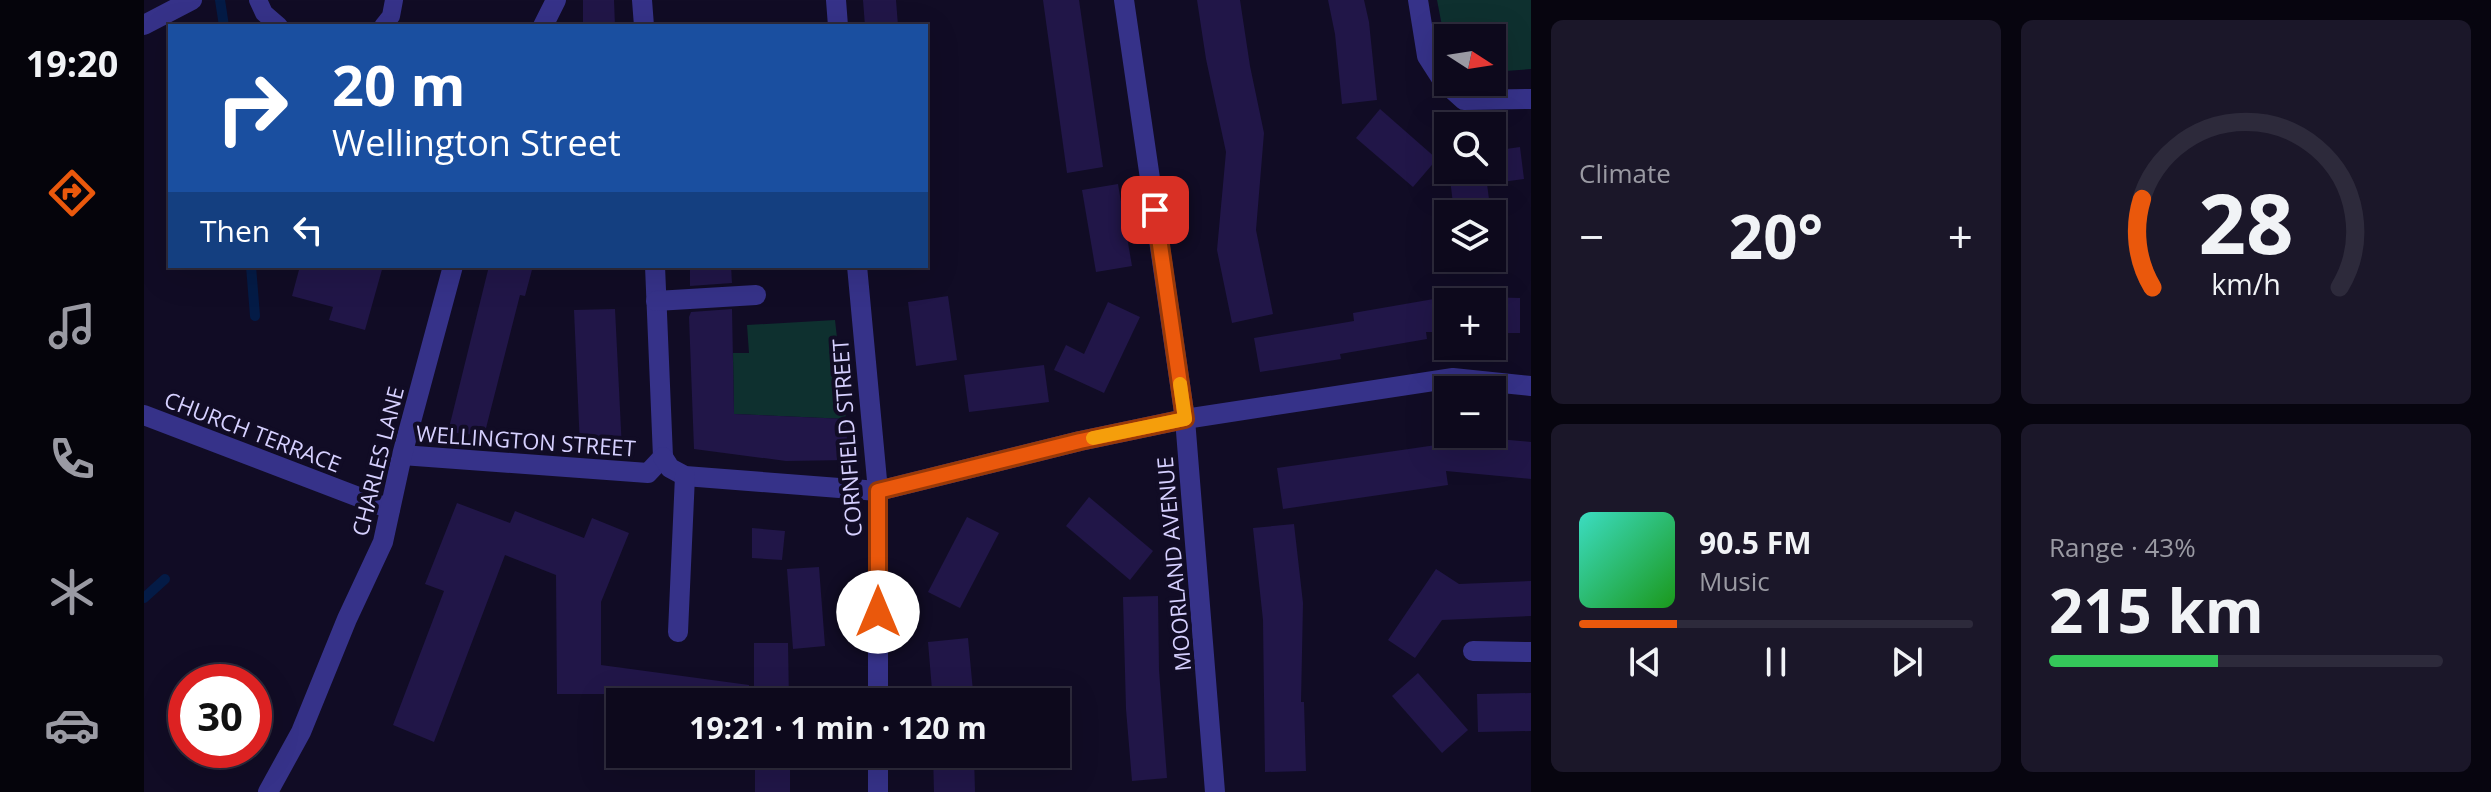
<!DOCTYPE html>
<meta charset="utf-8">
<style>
body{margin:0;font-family:"Open Sans",sans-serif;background:#1b1729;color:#f1f3f6;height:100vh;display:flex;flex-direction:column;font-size:30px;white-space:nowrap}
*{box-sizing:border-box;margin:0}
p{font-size:26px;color:#9a9aa3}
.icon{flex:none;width:44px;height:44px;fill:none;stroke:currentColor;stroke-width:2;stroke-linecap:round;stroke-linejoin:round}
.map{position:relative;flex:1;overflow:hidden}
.drawer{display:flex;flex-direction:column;gap:20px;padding:20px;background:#07050f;width:960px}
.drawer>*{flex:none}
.banner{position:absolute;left:24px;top:24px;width:760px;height:244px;border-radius:0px;box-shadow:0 8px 32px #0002,0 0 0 2px #2d2a3b;background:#1a4fa0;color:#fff;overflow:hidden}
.needle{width:52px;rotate:102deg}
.controls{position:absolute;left:1290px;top:24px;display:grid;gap:16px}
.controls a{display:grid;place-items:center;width:72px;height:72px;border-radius:0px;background:#0d091c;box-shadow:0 8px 32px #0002,0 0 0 2px #2d2a3b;font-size:40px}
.speed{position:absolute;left:24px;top:664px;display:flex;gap:16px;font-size:40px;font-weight:700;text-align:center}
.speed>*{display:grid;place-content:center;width:104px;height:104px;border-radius:50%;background:#0d091c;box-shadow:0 8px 32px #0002,0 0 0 2px #2d2a3b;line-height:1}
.speed .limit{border:12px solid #d22;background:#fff;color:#111}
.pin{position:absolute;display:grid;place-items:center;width:68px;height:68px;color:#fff;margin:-34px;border-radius:16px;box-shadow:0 4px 12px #0006}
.me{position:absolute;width:88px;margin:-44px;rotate:0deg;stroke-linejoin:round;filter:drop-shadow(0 0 6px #0008)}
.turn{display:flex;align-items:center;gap:28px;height:168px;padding:0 32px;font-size:36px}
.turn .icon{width:104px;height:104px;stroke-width:2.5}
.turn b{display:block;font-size:56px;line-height:68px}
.then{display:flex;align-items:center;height:76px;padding:0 32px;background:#0003;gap:16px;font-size:30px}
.big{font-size:60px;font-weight:700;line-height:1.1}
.drawer .widget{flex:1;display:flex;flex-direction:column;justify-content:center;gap:12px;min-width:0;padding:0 28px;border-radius:12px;background:#1b1729}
.drawer .dial{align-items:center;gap:0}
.dial svg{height:208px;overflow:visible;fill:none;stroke:#2d2a3b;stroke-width:7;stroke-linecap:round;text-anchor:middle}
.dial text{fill:#f1f3f6;stroke:none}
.song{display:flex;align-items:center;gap:24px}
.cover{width:96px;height:96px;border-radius:12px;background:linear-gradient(135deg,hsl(170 70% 55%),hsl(120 70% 35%))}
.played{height:8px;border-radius:4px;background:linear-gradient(90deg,#ea580c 25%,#2d2a3b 25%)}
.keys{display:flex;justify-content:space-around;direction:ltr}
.heat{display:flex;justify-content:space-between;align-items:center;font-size:44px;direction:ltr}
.charge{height:12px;border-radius:6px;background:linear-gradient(90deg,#34c759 43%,#2d2a3b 0)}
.drawer .tiles{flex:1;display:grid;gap:20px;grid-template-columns:repeat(2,1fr)}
.trip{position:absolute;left:462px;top:688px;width:464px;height:80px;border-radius:0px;background:#0d091c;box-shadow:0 8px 32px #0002,0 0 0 2px #2d2a3b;font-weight:700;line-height:80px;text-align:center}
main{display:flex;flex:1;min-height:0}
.menu{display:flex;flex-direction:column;width:144px;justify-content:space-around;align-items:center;background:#05040b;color:#9a9aa3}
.menu .icon{width:56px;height:56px}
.menu .active{color:#ea580c}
.menu b{font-size:36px;color:#f1f3f6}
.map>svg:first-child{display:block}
.green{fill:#0e302f}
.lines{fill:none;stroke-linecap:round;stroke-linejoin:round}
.stream{stroke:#041b46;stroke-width:10}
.building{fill:#211648}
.service{stroke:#363289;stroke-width:18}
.minor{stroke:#363289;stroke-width:20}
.tertiary{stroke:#363289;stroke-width:20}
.route-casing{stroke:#983908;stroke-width:20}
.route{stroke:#ea580c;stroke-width:14}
.slow{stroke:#f59e0b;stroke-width:14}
.labels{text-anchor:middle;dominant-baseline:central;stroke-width:8;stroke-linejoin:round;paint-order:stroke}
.street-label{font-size:22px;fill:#d6d0ff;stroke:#110c25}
</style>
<main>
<nav class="menu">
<b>19:20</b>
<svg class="icon active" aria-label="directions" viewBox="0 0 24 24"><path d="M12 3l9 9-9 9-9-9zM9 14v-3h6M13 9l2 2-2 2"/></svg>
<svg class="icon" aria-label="music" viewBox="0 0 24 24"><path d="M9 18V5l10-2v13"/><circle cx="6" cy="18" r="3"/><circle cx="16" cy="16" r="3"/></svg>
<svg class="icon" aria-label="phone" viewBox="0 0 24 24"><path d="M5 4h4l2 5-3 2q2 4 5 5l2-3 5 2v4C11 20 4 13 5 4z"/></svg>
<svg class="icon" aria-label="climate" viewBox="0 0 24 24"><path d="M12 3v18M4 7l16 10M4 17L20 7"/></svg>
<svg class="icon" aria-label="car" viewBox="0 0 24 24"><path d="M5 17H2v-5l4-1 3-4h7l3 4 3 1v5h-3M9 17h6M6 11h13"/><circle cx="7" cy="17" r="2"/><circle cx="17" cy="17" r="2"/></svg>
</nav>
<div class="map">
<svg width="1387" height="792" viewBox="0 0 1387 792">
<rect width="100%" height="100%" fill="#110c25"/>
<g class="green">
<path d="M1293,0h94v69l-39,3v-34h-44v19z"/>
<path d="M691,320l11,99 -112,-5 -1,-61h16l-2,-28z"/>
</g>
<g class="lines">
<g class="stream">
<path d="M76,0l4,26"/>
<path d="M107,266l4,50"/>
<path d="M0,598l21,-19"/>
</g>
</g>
<g class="building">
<path d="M439,0h31l1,26h-32z"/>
<path d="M719,0h33l2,26h-33z"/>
<path d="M899,0h36l24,167 -36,6z"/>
<path d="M1053,0h43l10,66 14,67 -8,97 17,84 -41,9 -15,-73 9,-98 -20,-93z"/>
<path d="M1184,0h36l5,22 8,78 -35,4 -7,-70z"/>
<path d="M1236,109l57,50 -24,28 -57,-49z"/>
<path d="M1376,147l4,32 -37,5 2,15 -36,5 -4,-34h43v-19z"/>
<path d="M974,184l14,82 -36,6 -14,-82z"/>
<path d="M156,266h83l-18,64 -36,-10 4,-13 -41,-11z"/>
<path d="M345,266h44l-8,30 -5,-1 -36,141 -36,-4z"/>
<path d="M546,266h41l1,17 -42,3z"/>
<path d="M804,296l9,64 -41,6 -8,-64z"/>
<path d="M1307,296l69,2v35h-28v-31h-44v30h-22l1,7 -87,15 1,5 -81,13 -6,-34 100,-17 -1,-8z"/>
<path d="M964,302l32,15 -36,76 -50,-23 12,-25 18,9z"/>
<path d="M471,309l7,141 -42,-3 -6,-137z"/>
<path d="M588,309l2,105 112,5 2,41 -62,1 -92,-12 -5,-132 2,-5z"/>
<path d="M900,365l5,37 -80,10 -5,-37z"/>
<path d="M1321,436l66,6v37l-85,-8 2,14 -165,24 -6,-41 187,-27z"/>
<path d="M945,497l64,54 -23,29 -64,-54z"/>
<path d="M313,503l53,20 5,-12 69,27 8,-20 37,15 -28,69v63l148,20 -1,17h-122l1,-8h-70l-1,-119 -51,-20 -71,187 -41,-17 51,-134 -19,-7z"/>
<path d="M823,517l32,16 -39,75 -32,-16z"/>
<path d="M1150,524l9,79 -2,99h3l2,69 -41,1 -2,-152 -10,-92z"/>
<path d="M608,528l33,3 -3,29 -30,-2z"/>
<path d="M675,567l6,79 -32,3 -6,-80z"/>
<path d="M1292,569l23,15 72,-3v35l-89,4 -27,38 -27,-18z"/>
<path d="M1014,596l1,74 8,108 -35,3 -6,-72 -3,-112z"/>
<path d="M824,638l6,64h-41l-5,-60z"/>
<path d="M610,643h34l1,59h-35z"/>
<path d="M1274,673l50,57 -26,23 -50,-57z"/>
<path d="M1387,693v38l-53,1 -1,-38z"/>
<rect x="611" y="754" width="35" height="38"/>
<path d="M789,754h41l1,38h-41z"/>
</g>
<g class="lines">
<g class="service">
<path d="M114,0l6,13 15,13"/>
<path d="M239,26l8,-10 3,-16"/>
</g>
<g class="minor">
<path d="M498,0l2,26"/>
<path d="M692,0l2,26"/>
<path d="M980,0l61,419 30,373"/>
<path d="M1274,0l9,56 16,25 21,19 67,-1"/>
<path d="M399,26l13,-26"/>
<path d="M511,266l8,191"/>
<path d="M713,266l21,225v211"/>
<path d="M512,301l100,-6"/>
<path d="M0,415l246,94"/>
<path d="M258,455l246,18 15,-16"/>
<path d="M519,457l7,11 15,8 193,15 202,-50 105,-22 268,-41 78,8"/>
<path d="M534,632l7,-156"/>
<path d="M1329,651l58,1"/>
<path d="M734,754v38"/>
<path d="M124,792l33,-60 46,-113 36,-77 19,-87 51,-189"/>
</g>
<path class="tertiary" d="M0,25l48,-25"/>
</g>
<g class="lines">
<g class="route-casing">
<path id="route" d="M734,612v-121l202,-50 105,-22 -30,-209"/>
</g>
<use href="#route" class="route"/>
<path class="slow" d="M949,438l92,-19 -5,-35"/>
</g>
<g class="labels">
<g class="street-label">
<text transform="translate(109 431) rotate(21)">CHURCH TERRACE</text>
<text transform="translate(702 438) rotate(-94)">CORNFIELD STREET</text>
<text transform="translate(382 440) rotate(4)">WELLINGTON STREET</text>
<text transform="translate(233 461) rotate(-76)">CHARLES LANE</text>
<text transform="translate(1029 564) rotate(-95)">MOORLAND AVENUE</text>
</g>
</g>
</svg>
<div class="controls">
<a><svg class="needle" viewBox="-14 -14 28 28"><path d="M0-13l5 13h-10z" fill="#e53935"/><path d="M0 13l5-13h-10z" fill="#9a9aa3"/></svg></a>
<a><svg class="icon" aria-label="search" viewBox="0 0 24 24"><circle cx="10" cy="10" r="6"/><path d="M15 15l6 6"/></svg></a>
<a><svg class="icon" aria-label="layers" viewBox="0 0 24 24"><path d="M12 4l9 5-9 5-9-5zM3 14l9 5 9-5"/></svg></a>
<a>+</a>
<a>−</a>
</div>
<div class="speed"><div class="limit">30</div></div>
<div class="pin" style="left:1011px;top:210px;background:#d93025"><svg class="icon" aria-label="arrive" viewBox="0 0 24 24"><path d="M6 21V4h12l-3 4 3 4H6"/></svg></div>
<svg class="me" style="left:734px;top:612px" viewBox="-20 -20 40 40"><circle r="19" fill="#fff"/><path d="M0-13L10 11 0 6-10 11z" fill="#ea580c"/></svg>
<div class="trip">19:21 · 1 min · 120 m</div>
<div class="banner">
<div class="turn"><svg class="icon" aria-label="right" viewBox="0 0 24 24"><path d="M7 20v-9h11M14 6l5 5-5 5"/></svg><div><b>20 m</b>Wellington Street</div></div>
<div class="then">Then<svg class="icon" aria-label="left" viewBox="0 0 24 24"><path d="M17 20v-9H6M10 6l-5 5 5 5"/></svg></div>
</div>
</div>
<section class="drawer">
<div class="tiles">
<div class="widget"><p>Climate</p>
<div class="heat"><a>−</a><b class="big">20°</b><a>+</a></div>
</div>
<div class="widget dial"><svg viewBox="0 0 100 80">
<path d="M14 69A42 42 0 1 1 86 69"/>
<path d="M14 69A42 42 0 0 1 10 35" stroke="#ea580c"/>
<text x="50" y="56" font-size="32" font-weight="700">28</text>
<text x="50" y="72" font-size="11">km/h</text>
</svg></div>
<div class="widget">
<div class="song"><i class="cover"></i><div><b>90.5 FM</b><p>Music</p></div></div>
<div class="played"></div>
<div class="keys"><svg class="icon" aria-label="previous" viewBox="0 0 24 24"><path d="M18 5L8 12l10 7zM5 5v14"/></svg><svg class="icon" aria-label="pause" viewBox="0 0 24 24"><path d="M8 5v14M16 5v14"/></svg><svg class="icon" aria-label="next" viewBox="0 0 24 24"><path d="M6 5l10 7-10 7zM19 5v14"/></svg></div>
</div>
<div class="widget"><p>Range · 43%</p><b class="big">215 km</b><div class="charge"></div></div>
</div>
</section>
</main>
